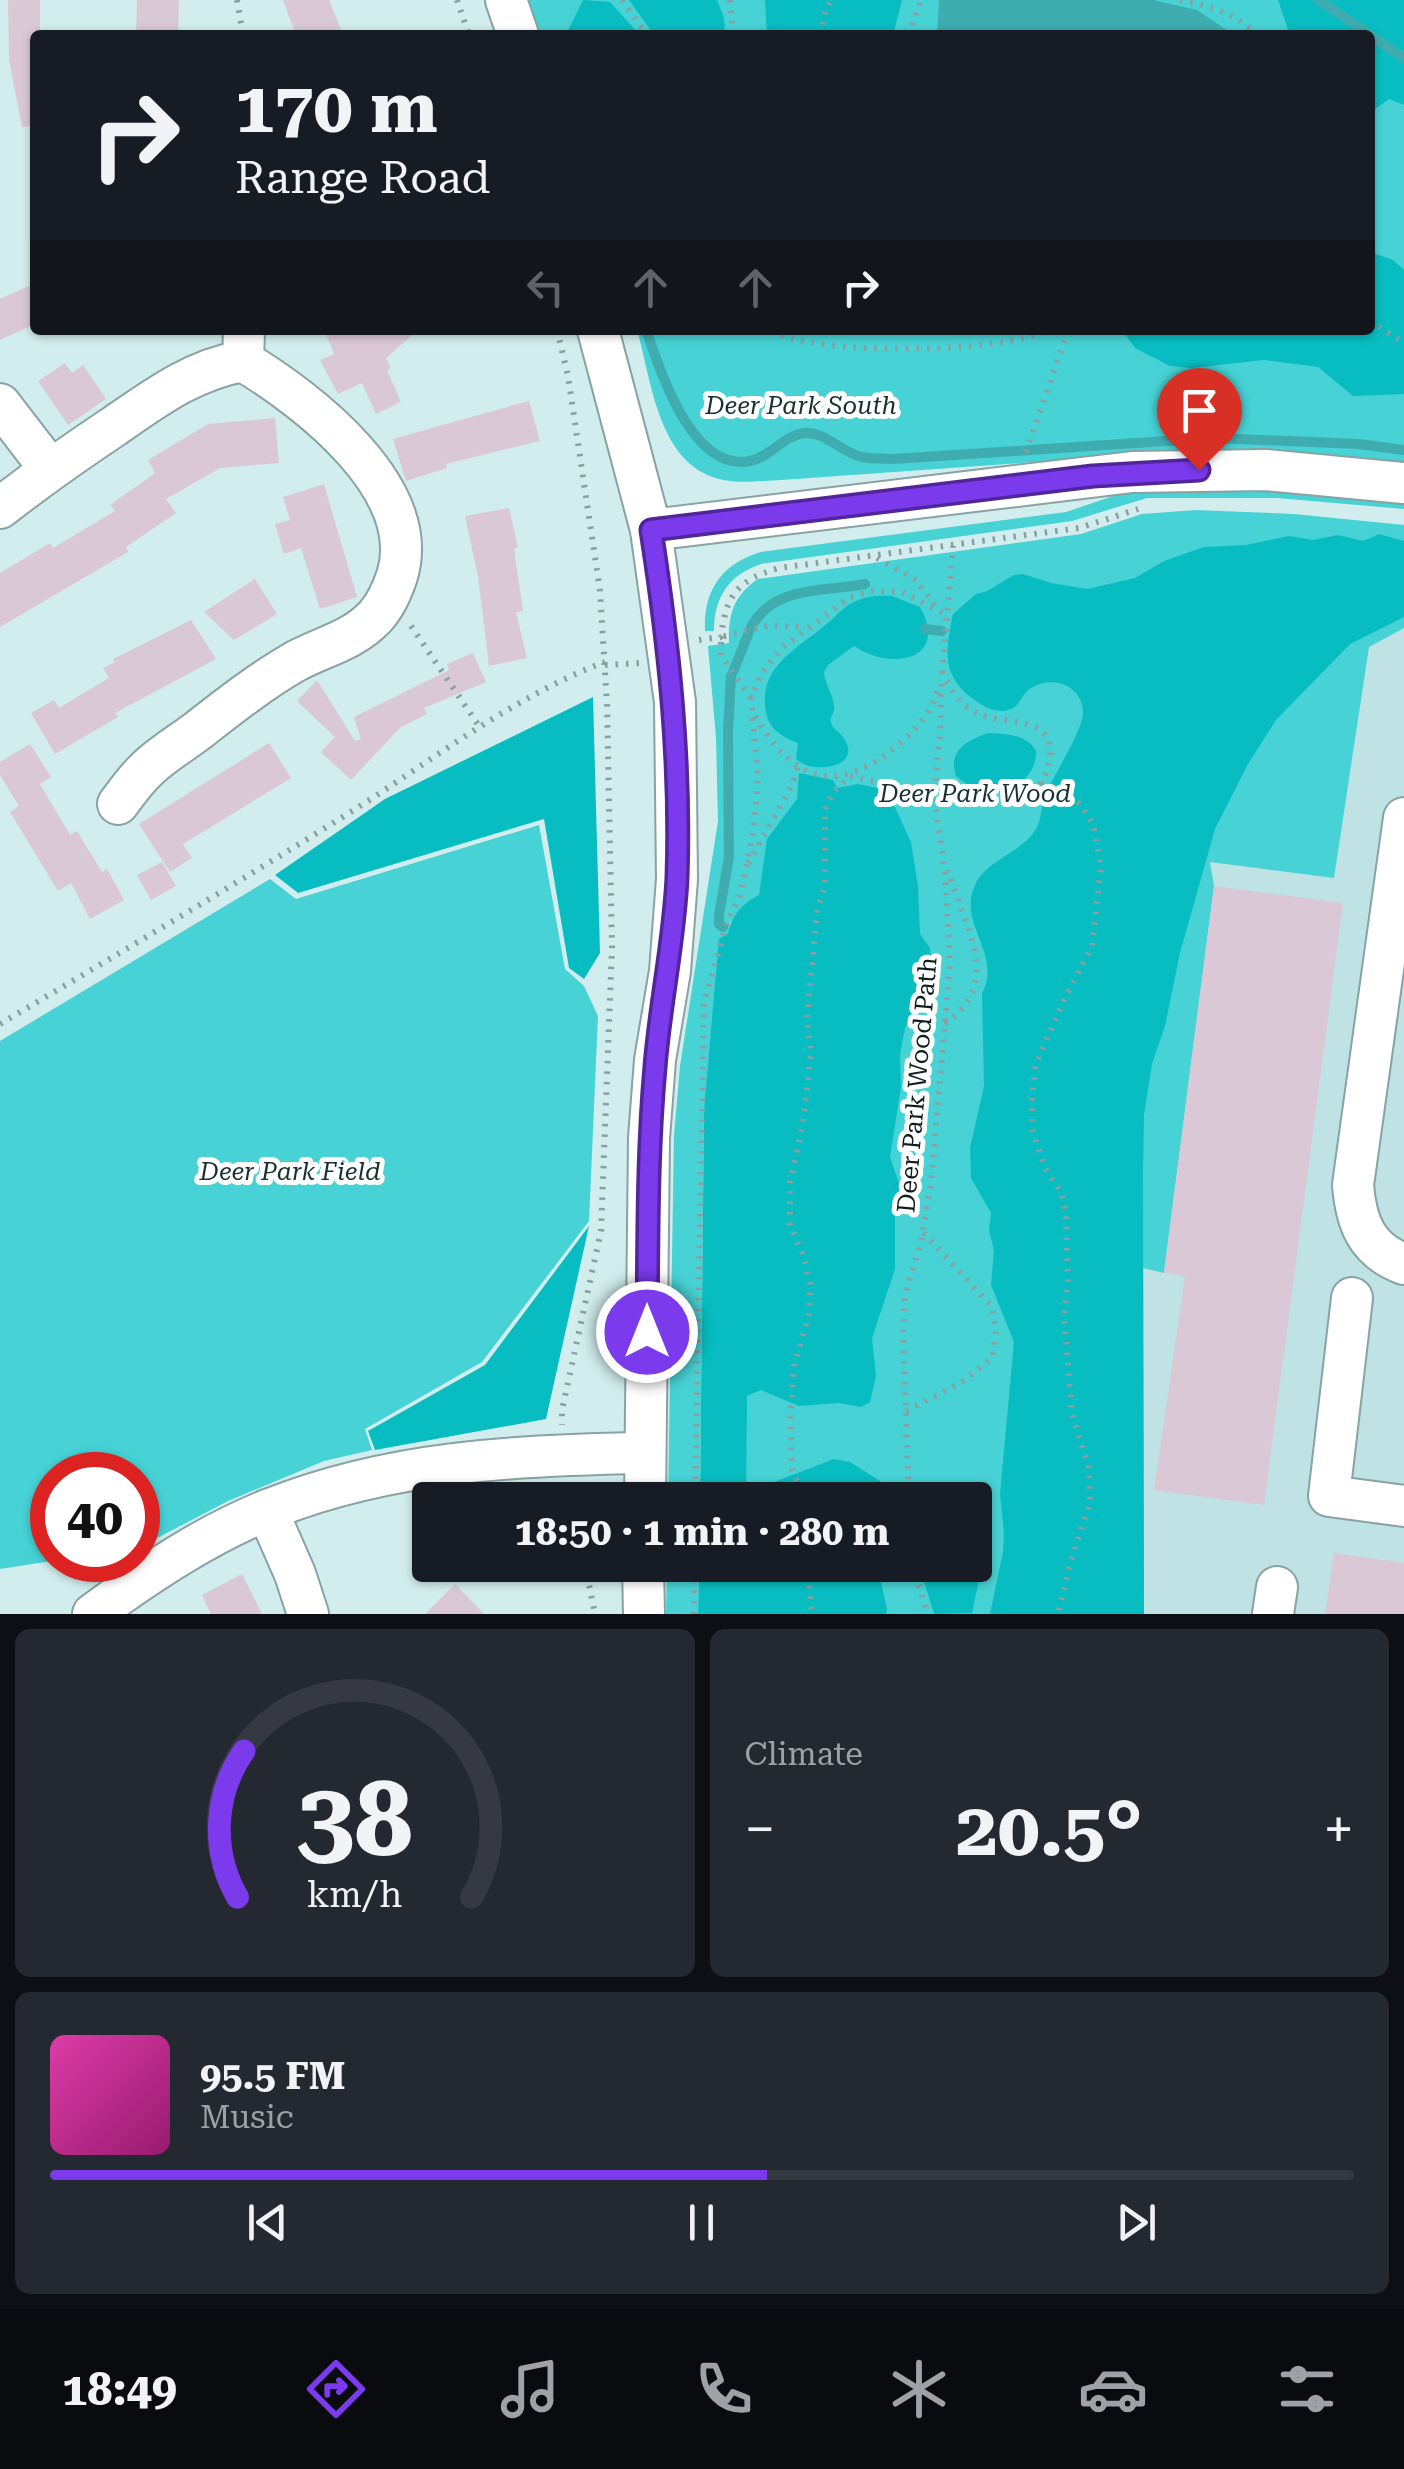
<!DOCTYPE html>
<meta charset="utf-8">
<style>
body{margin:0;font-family:"Roboto Serif",serif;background:#242831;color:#f1f3f6;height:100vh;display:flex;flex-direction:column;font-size:38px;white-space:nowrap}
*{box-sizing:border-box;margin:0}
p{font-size:32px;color:#9ea1a6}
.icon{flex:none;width:55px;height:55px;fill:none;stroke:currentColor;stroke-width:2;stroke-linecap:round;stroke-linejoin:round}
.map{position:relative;height:1614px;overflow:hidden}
.drawer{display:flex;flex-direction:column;gap:15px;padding:15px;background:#0d0f14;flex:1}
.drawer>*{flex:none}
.guide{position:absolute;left:30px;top:30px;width:1345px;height:305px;border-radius:10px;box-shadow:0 2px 8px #0004;background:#171b24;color:#f1f3f6;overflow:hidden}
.speed{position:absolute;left:30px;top:1452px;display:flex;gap:20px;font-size:50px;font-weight:700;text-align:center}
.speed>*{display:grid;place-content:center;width:130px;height:130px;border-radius:50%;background:#171b24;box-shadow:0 2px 8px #0004;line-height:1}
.speed .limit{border:15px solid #d22;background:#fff;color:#111}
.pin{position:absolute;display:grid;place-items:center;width:85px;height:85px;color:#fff;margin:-102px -42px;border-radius:50% 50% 50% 0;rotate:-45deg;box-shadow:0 0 10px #0007}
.pin .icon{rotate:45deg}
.me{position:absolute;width:110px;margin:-55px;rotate:0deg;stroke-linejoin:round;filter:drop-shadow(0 0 8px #0008)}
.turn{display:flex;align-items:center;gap:35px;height:210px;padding:0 40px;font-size:45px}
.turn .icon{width:130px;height:130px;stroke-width:2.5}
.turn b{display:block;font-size:70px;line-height:85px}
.lanes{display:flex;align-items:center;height:95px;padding:0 40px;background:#0003;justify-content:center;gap:50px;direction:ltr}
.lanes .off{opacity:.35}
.big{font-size:75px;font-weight:700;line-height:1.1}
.drawer .tile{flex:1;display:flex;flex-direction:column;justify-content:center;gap:15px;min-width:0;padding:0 35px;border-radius:15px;background:#242831}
.drawer .dial{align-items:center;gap:0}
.dial svg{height:260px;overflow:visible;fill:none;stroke:#363941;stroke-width:7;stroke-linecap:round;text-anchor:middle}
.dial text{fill:#f1f3f6;stroke:none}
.song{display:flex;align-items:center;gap:30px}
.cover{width:120px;height:120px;border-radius:15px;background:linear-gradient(135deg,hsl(320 70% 55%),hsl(320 70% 35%))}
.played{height:10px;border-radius:5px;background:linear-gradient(90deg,#7c3aed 55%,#363941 55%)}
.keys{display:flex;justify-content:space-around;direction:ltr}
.heat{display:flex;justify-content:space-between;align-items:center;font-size:55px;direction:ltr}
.drawer .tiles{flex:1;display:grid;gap:15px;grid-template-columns:1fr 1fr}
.tile:last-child{grid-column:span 2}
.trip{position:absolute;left:412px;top:1482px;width:580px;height:100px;border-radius:10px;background:#171b24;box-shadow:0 2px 8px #0004;font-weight:700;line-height:100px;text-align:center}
.menu{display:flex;height:160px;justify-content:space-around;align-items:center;background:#090b0e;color:#9ea1a6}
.menu .icon{width:70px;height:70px}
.menu .selected{color:#7c3aed}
.menu b{font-size:45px;color:#f1f3f6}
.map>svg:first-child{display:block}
.built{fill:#bfe3e4}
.green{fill:#47d2d5}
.forest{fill:#07bdc1}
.water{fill:#3fadb0}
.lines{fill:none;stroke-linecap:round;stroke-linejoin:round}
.stream{stroke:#3fadb0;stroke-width:10}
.building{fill:#dac8d6}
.minor-casing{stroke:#89a2a3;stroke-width:44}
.path{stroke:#8a9f9f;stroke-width:6;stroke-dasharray:2.5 8;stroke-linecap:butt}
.minor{stroke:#fff;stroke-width:40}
.route-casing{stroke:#51269a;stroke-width:25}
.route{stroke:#7c3aed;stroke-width:18}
.labels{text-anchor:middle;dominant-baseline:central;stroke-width:10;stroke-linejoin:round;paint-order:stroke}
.park-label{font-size:25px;font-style:italic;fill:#173030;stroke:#fff}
.street-label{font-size:25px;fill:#111b1b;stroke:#fff}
</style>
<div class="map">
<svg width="1404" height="1614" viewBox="0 0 1404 1614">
<rect width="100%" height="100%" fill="#d2eded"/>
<path class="built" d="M1404,617v997h-260l-1,-347 72,-438 61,-109z"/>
<g class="green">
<path d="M527,0h877v471l-199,-21 -424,30c-20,1 -43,4 -62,-1 -61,-16 -67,-97 -82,-149h733v-295h-836l-5,-19 4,-2z"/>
<path d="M1252,487l152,13v9l-127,-11h-130l-75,23 -311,43c-32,11 -47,33 -47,67h-9c-2,-40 17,-68 56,-79l305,-40 62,-21z"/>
<path d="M1195,510l99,4 110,11v103l-35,19 -35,231 -124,-16 4,24 -50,387 -21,-5 1,346h-401l-1,-49h233v-65h-234l-10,-580 -27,190 -4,390h-32l6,-365 6,-69 38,-245 -2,-83 -8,-92 21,-3c-1,-29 5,-48 29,-64l323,-45 61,-20z"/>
<path d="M539,825l26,144 19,17 14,30 -9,205 -107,141 -117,67 7,21 -48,11 -96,40 -90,47v-73h-86v85h6l-58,9v-528l270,-162 26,20z"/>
<path d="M667,1565h32l-1,49h-32z"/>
</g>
<g class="forest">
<path d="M583,0l27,2 30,33h-74z"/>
<path d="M629,0h88l7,18 1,17h-71z"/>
<path d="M765,0h137l-9,35h-126z"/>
<path d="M1278,0h126v105l-15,-6 -19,14v-78h-80z"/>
<path d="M1370,252l23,8 11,10v124l-51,2 -35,-29 -54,-7 -72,8 -22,-2 -35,-18 -13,-18h248z"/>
<path d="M1379,534l25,7v76l-54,27 -74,76 -28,44 -33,65 -35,124 -15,73 -13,38 -8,51 -1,56 1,443h-154l13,-62 1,-18 -4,-40 14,-152 -23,-57 3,-35 -5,-19 2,-18 -20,-35 -1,-30 14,-62 -2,-93c21,-38 -25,-69 -7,-108 12,-26 47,-32 61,-56 6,-10 5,-25 10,-36 9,-20 38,-64 37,-82 -2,-26 -30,-36 -52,-23 -9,5 -10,17 -20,21 -13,5 -25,-1 -35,-8 -35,-24 -31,-49 -23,-87l23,-20 11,-3 27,-16 9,-1 28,9 36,6 48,-11 29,-17 40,-14 42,-2 43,-9 24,4 25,-5 25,6z"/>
<path d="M892,596l28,11c30,54 -30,64 -66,39l-26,19 -4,7c1,13 11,25 10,38 -1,7 -6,8 -2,15 2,5 8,7 11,12 13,18 0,29 -18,30 -12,1 -21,-1 -29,-8l2,-16c-15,-6 -29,-13 -32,-31 -9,-47 34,-64 63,-90 8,-7 14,-15 25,-20 12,-6 25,-7 38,-6z"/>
<path d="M593,697l7,256 -16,26 -15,-11 -25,-149 -246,74 -23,-18 110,-76z"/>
<path d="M988,733c18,1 39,1 48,18 1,26 -26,45 -51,41 -10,-2 -21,-9 -29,-16 -8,-26 10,-35 32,-43z"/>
<path d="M799,773l34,7 4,8 21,-4 29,6 24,52 7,44 2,48 10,14 1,17 -5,27 -21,36 -5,27 1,32 -11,70 11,32 -6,22v58l-23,69 4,38 -6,26 -9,5 -23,-4 -39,3 -38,-16 -14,6 -1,104h-46l4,-390 15,-171 9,-6c5,-18 13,-29 31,-38l8,-56 30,-40z"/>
<path d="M589,1226l-43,193 -171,31 -7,-19 117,-66z"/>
<path d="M834,1459l16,3 30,19 3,19h-122l8,-16z"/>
<path d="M969,1490l14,10 6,32 -17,81 -38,1 -15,-49h56v-65h-43l16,-9z"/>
<path d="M699,1565h178l10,44 -1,5h-188z"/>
</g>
<path class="water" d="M939,0h214l44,10 37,25h-297z"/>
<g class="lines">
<g class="stream">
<path d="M1319,0l85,58"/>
<path d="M646,330c14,40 46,143 104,131 21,-4 33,-26 55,-28 21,-1 37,20 57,24 9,2 21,1 31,2l319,-21 147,6 45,6"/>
<path d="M751,627c23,-42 72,-35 114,-43"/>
<path d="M925,629l17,2"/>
<path d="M733,672l16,-40"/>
<path d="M723,927l-4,-3v-9l10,-58 -1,-125 3,-56"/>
</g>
</g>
<g class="building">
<path d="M8,0h32v35h-5v91l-13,1 -13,-67z"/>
<path d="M137,0h42l-1,32 -42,-1z"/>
<path d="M283,0h46l14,35h-47z"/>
<path d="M35,283v41l-35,16v-41z"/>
<path d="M324,330h94l-32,28 5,10 -4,2 14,32 -25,12 -14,-31 -24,11 -18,-34 14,-6z"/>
<path d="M65,363l7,10 11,-8 23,34 -38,26 -30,-44z"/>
<path d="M529,401l11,40 -94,23 1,4 -41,13 -13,-42z"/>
<path d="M275,418l4,45 -59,5 -54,31 10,14 -50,34 2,5 -128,75v-54l50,-30 3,5 62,-37 -5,-6 45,-32 -7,-13 60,-36z"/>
<path d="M324,484l33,113 -37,12 -19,-61 -17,6 -9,-30 15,-4 -7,-23z"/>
<path d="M509,508l9,40 -4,1 9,62 -7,1 11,46 -38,8 -11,-90 -13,-60z"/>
<path d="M255,579l22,35 -43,26 -30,-28z"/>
<path d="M191,620l25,39 -101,54 3,4 -63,37 -24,-41 23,-13 5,8 50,-30 -6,-10 12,-6 -2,-3z"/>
<path d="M473,653l13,29 -62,26 3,6 -26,13 -50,53 -30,-28 14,-15 -38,-36 20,-21 38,61 6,-2 -7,-22 95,-47 -2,-6z"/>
<path d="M269,743l22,35 -108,66 9,14 -22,14 -31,-48z"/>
<path d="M30,744l21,33 -11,7 30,51 7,-4 25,41 5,-3 17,31 -34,19 -19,-36 -13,8 -48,-79 9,-6 -19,-31v-13z"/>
<path d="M162,862l14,24 -25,14 -14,-25z"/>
<path d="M1214,886l129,17 -79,602 -110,-15 31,-214 -21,-3z"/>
<path d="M1334,1553l70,10v51h-79z"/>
<path d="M242,1574l20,40h-51l-9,-19z"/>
<path d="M455,1584l29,30h-59z"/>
</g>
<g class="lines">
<g class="minor-casing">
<g id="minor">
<path d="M506,0l12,35"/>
<path d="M598,330l53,200 24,172 2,177 -7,92 -15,89 -6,78 -4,362"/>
<path d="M0,404l50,65"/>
<path d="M0,508c37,-29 74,-55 113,-81 42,-29 79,-57 130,-66l1,-31"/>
<path d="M651,530l481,-58 134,-2 138,13"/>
<path d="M118,804c9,-12 18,-25 29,-35 14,-14 33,-25 49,-37 32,-25 65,-51 100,-71 28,-15 56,-20 79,-44 11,-12 17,-26 22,-41 27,-87 -89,-176 -154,-215"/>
<path d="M1404,818l-51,367c3,37 13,65 51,79"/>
<path d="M1352,1298l-23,198 75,10"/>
<path d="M267,1510l28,64 13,40"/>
<path d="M643,1565l1,49"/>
<path d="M93,1614c55,-41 114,-80 177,-105 120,-48 248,-54 375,-56"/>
<path d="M1273,1614l4,-27"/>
</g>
</g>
<g class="path">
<path d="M237,0l6,35"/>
<path d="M457,0l12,35"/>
<path d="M622,0l25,35"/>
<path d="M730,0l3,35"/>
<path d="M1180,0c27,5 59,14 77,35"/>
<path d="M821,35l5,-26 6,-9"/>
<path d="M909,35l12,-35"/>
<path d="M1370,321l34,22"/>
<path d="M557,330l11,46 32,215 7,113 5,243 -11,284 -39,179v15"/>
<path d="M772,330c36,27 236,23 276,0"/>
<path d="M1026,452l42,-122"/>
<path d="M877,558l39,22 19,26"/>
<path d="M411,626l70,103"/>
<path d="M699,640l22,-3c5,-43 17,-57 58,-69l300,-40 59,-19"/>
<path d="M605,665l34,-2"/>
<path d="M942,673l11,-127"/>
<path d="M751,698l-30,-42v-19l49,-12 35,2"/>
<path d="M755,716c40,68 84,80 145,27 20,-17 32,-33 40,-58"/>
<path d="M1041,783l25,9 14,12 13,20 8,43 -9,79 -28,54 -28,64 -4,32v33l13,39 17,26 4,26 2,62 -4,33 8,99 17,54 1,35 -19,57 -13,54"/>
<path d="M748,863l43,-76 7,-20"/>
<path d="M0,1024c120,-71 239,-142 357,-216 78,-50 161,-114 248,-146"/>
<path d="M945,1024c60,-42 18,-99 3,-154"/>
<path d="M906,1411l56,-29 31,-25 3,-28 -4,-22 -69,-75"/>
<path d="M695,1500l9,-498 23,-80 13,-26 14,-69 4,-49 -7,-80 10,-24 21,-26 67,-50 21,-7 32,1 45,23"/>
<path d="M805,1500l-13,-31 -2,-49 4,-54 15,-51 1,-31 -6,-27 -14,-32v-42l13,-60 8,-69 -4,-35 10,-107 8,-27v-76l8,-16 17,-17 126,27 48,-2c12,-9 22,-22 25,-38 10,-51 -47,-37 -73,-50 -16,-8 -27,-25 -34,-42"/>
<path d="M909,1500l-6,-169 2,-37 16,-52 10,-59 19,-220 -5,-90 -11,-79 6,-58 2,-59"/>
<path d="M585,1565l10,49"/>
<path d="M807,1565l5,49"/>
<path d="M912,1565l16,49"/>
<path d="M694,1614l1,-49"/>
</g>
<use href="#minor" class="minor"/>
</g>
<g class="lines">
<g class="route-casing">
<path id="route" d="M647,1332c1,-88 0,-177 8,-265 5,-64 19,-125 22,-189 4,-118 -8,-232 -26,-348l442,-54 106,-6"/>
</g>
<use href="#route" class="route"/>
</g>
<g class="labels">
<g class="park-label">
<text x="801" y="405">Deer Park South</text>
<text x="975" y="793">Deer Park Wood</text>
<text x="290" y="1171">Deer Park Field</text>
</g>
<g class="street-label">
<text transform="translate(917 1085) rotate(-85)">Deer Park Wood Path</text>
</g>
</g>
</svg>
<div class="speed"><div class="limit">40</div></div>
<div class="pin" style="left:1199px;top:470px;background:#d93025"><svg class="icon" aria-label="arrive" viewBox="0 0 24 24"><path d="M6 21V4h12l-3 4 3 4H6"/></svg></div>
<svg class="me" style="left:647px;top:1332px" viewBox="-20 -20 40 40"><circle r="17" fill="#7c3aed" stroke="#fff" stroke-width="3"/><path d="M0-11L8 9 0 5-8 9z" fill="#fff"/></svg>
<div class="trip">18:50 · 1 min · 280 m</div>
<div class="guide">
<div class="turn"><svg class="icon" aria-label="right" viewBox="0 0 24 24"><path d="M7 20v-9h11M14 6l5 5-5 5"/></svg><div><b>170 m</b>Range Road</div></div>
<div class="lanes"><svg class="icon off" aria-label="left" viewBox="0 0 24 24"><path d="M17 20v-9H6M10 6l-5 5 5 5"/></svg><svg class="icon off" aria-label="ahead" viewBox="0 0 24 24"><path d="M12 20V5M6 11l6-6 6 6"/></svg><svg class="icon off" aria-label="ahead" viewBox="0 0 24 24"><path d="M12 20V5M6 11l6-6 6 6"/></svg><svg class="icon" aria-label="right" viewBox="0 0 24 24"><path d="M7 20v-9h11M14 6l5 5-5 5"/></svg></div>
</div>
</div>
<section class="drawer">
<div class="tiles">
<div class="tile dial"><svg viewBox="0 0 100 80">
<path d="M14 69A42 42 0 1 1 86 69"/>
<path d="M14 69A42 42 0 0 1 16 24" stroke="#7c3aed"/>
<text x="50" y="56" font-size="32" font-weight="700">38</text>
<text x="50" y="72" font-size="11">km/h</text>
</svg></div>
<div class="tile"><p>Climate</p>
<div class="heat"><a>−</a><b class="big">20.5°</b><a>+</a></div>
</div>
<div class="tile">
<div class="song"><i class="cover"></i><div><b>95.5 FM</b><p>Music</p></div></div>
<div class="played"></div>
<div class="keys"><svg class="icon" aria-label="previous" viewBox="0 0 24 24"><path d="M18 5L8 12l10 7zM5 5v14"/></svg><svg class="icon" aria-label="pause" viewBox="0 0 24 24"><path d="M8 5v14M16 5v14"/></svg><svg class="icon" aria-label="next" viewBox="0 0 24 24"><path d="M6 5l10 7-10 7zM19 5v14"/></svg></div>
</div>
</div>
</section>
<nav class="menu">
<b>18:49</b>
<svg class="icon selected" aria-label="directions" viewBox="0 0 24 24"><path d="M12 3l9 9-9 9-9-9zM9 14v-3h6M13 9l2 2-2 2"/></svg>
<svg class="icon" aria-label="music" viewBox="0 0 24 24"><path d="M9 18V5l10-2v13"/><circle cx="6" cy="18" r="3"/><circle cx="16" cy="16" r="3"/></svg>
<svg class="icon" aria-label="phone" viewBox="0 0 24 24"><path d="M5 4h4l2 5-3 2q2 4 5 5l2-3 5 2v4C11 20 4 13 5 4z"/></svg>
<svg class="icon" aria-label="climate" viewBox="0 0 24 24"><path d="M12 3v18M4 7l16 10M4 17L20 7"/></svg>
<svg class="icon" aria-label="car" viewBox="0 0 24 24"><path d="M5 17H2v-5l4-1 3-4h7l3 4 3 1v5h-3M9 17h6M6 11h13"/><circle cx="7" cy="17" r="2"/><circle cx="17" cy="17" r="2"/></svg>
<svg class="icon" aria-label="filters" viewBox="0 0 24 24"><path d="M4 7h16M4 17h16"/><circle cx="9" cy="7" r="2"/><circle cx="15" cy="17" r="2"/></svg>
</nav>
